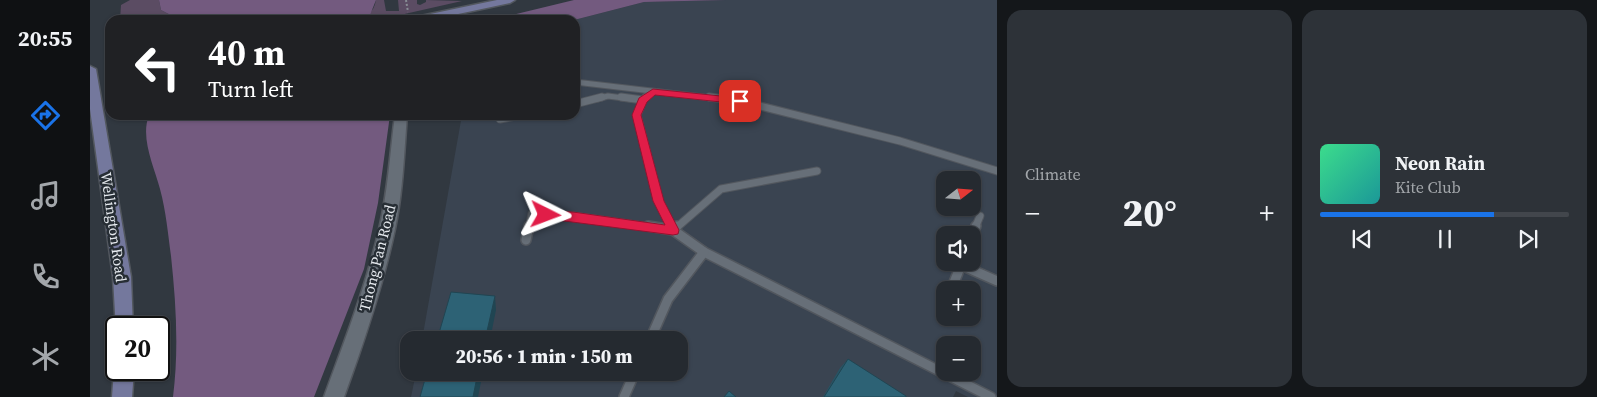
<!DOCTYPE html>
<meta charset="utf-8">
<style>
body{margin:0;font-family:"Source Serif 4",serif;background:#2d3238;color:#f1f3f6;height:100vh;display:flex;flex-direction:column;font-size:19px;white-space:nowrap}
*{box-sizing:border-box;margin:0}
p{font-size:16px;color:#a3a7ab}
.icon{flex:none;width:28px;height:28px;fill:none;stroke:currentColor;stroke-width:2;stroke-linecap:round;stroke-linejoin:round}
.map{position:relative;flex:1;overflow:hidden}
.sheet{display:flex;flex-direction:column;gap:10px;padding:10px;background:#14171a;width:600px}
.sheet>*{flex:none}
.hud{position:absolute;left:15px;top:15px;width:475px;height:105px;border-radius:15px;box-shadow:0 1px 4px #0004,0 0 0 1px #42464c;background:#202124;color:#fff;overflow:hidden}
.needle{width:32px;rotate:73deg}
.buttons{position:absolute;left:846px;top:171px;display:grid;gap:10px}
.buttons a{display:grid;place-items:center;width:45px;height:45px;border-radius:10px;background:#252a30;box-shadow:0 1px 4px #0004,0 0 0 1px #42464c;font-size:25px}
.speed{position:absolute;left:15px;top:316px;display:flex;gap:10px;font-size:25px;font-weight:700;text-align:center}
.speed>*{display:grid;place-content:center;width:65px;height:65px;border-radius:50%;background:#252a30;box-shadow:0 1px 4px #0004,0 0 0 1px #42464c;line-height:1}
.speed .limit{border:2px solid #111;border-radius:8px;background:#fff;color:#111}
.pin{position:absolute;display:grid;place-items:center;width:42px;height:42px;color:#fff;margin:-21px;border-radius:10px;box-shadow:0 2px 8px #0006}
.me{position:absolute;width:55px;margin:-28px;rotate:93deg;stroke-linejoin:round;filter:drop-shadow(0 0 4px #0008)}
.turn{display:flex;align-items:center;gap:18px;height:105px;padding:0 20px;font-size:22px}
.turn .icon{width:65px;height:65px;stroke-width:2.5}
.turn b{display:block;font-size:35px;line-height:42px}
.big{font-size:38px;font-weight:800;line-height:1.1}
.sheet .widget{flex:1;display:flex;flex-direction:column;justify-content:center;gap:8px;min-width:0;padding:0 18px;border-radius:15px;background:#2d3238}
.song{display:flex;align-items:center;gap:15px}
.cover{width:60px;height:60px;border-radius:8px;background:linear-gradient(135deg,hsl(150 70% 55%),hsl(180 70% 35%))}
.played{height:5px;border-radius:2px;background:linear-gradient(90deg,#1a73e8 70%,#42464c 70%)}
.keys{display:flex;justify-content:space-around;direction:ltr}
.heat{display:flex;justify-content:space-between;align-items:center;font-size:28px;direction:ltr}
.sheet .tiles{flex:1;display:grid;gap:10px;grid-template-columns:repeat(2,1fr)}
.trip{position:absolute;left:310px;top:331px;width:288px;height:50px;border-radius:15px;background:#252a30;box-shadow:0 1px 4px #0004,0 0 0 1px #42464c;font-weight:800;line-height:50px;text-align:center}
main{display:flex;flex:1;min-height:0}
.tab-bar{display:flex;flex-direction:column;width:90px;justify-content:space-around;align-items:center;background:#0f1113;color:#a3a7ab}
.tab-bar .icon{width:35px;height:35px}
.tab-bar .active{color:#1a73e8}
.tab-bar b{font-size:22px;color:#f1f3f6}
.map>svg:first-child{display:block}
.built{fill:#3a4451;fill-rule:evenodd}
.green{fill:#5b4c63}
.forest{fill:#735a7f}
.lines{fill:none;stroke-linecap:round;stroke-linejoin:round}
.lane-far2-casing{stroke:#52575e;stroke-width:7}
.lane-far1-casing{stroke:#52575e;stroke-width:9}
.lane-casing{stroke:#52575e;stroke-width:12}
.street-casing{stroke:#52575e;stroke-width:3}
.secondary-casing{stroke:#52575e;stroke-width:3}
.path{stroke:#888d94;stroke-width:2;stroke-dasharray:2 2;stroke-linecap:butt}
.lane-far2{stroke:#676f78;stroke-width:5}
.lane-far1{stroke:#676f78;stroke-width:7}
.lane{stroke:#676f78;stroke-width:9}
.street{fill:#676f78;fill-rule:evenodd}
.secondary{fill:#74789d;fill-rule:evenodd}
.wall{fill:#275465}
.shaded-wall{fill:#204552}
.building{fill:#2d6275;stroke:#204552}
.route{fill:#e11d48;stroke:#92132f}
.labels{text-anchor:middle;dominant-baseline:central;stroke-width:5;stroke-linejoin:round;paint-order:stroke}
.street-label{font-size:15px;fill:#e4e8ed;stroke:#272e35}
</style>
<main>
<nav class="tab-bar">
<b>20:55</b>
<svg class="icon active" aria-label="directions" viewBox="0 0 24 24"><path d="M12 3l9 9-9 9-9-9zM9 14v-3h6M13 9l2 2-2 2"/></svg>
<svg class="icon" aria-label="music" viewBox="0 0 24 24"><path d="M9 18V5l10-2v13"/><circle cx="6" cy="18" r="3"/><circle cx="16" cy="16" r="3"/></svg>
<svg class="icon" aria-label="phone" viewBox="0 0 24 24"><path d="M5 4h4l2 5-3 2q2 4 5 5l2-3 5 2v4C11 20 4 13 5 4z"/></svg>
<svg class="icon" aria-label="climate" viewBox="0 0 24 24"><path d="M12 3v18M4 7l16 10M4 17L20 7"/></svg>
</nav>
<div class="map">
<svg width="907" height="397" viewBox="0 0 907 397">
<rect width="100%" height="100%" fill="#313840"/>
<path class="built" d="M636,0h271v397h-29l-12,-6 -3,6h-542l5,-24 263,-1v-32h-257l40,-225h113l-1,-95 70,-18zM855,180h27v28h-27zM855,235h27v27h-27zM855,290h27v28h-27zM855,345h27v27h-27z"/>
<g class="green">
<path d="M40,0h29l2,10 19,10h-60l1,-15z"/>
<path d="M286,0h8l2,11h13l-1,-11h19v4l3,1 6,-3v-2l36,1 -84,19h-24c12,-3 20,-7 22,-20z"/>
</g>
<g class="forest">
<path d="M69,0h217l-6,15 -16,5h-174l-19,-10z"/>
<path d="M484,0h152l-82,2 -70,18h-83z"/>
<path d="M59,115h241l-12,88 -14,66 -50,128h-141c6,-47 3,-94 -2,-141 -3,-22 -5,-45 -11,-67 -6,-23 -20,-51 -11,-74z"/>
</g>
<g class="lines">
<g class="lane-far2-casing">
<g id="lane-far2">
<path d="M485,82l145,17"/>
<path d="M507,99l11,-3 23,3"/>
<path d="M555,99l8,-7"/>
</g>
</g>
<g class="lane-far1-casing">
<g id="lane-far1">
<path d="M531,97l22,3"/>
<path d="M556,97l-3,3 -6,15 22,86 13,27"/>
<path d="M619,97l31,4 160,40 97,30"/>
<path d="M485,104l27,-7"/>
<path d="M410,119l21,-4"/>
<path d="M439,228l3,-14 41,2 84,12"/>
<path d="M586,228l45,-39 96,-18"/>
<path d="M885,228l5,-12"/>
</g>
</g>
<g class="lane-casing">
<g id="lane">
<path d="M558,226l25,4 4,-4"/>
<path d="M581,226l2,4 31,22 287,145"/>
<path d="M882,235l4,-9"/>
<path d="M436,240l3,-14"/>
<path d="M872,262l-1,3 36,16"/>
<path d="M861,290l10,-25"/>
<path d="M560,340l18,-41 36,-47"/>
<path d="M534,397l11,-25"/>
</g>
</g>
<g class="street-casing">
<path id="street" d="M305,115h12c-3,38 -4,76 -12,114 -12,57 -31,113 -51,168h-20c20,-55 42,-110 55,-168 9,-37 11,-76 16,-114z"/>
</g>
<g class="secondary-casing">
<g id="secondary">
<path d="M407,0h18l-5,3 -80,17h-19l5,-3z"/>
<path d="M0,66l6,3 35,208 2,51h-17v3l-3,-54 -23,-168z"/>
<path d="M26,365v5h18l-2,27h-20l2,-27z"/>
</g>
</g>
<path class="path" d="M316,0l2,12"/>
<use href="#lane-far2" class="lane-far2"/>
<use href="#lane-far1" class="lane-far1"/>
<use href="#lane" class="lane"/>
<use href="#street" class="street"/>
<use href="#secondary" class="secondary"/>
</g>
<path class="wall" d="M758,359l58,38h-83l17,-29z"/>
<g class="shaded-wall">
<path d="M405,296l1,14 -6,30h-5z"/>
<path d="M388,372h5l-5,25h-5z"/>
</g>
<g class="building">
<path d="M361,292l44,4 -10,44h-48z"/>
<path d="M758,359l58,37v1h-82z"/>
<path d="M337,372h51l-5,25h-53z"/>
<path d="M639,391l7,6h-12z"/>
</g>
<path class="route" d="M563,89l87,9 5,3 -5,3 -85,-9 -8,7 -6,13 23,86 15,29 -1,4 -5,1 -132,-17 -1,-3 6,-4 27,1 92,13 -12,-24 -21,-86 7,-17z"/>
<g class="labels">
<g class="street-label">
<text transform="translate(24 227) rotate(82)">Wellington Road</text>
<text transform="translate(287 258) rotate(-76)">Thong Pan Road</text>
</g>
</g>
</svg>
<div class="buttons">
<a><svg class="needle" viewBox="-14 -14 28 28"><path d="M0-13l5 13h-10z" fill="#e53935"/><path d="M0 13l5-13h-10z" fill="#a3a7ab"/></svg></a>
<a><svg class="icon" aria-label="sound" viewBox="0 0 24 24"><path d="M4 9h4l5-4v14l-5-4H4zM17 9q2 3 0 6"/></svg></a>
<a>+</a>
<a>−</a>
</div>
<div class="speed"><div class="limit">20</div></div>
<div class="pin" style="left:650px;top:101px;background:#d93025"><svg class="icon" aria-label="arrive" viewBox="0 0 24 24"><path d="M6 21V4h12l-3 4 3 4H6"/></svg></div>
<svg class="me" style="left:456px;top:215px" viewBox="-20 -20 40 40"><path d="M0-17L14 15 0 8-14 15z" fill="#e11d48" stroke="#fff" stroke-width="4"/></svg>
<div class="trip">20:56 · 1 min · 150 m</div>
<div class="hud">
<div class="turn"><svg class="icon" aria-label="left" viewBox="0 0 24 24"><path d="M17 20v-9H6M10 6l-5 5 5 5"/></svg><div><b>40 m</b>Turn left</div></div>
</div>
</div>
<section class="sheet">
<div class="tiles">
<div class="widget"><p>Climate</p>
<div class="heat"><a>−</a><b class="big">20°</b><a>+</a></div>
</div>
<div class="widget">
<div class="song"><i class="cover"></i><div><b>Neon Rain</b><p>Kite Club</p></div></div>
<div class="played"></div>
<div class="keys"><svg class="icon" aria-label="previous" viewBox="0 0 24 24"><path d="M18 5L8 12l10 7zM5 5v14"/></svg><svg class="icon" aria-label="pause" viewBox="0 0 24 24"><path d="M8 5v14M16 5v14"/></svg><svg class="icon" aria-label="next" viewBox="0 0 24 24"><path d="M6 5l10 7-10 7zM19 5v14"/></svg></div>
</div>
</div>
</section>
</main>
